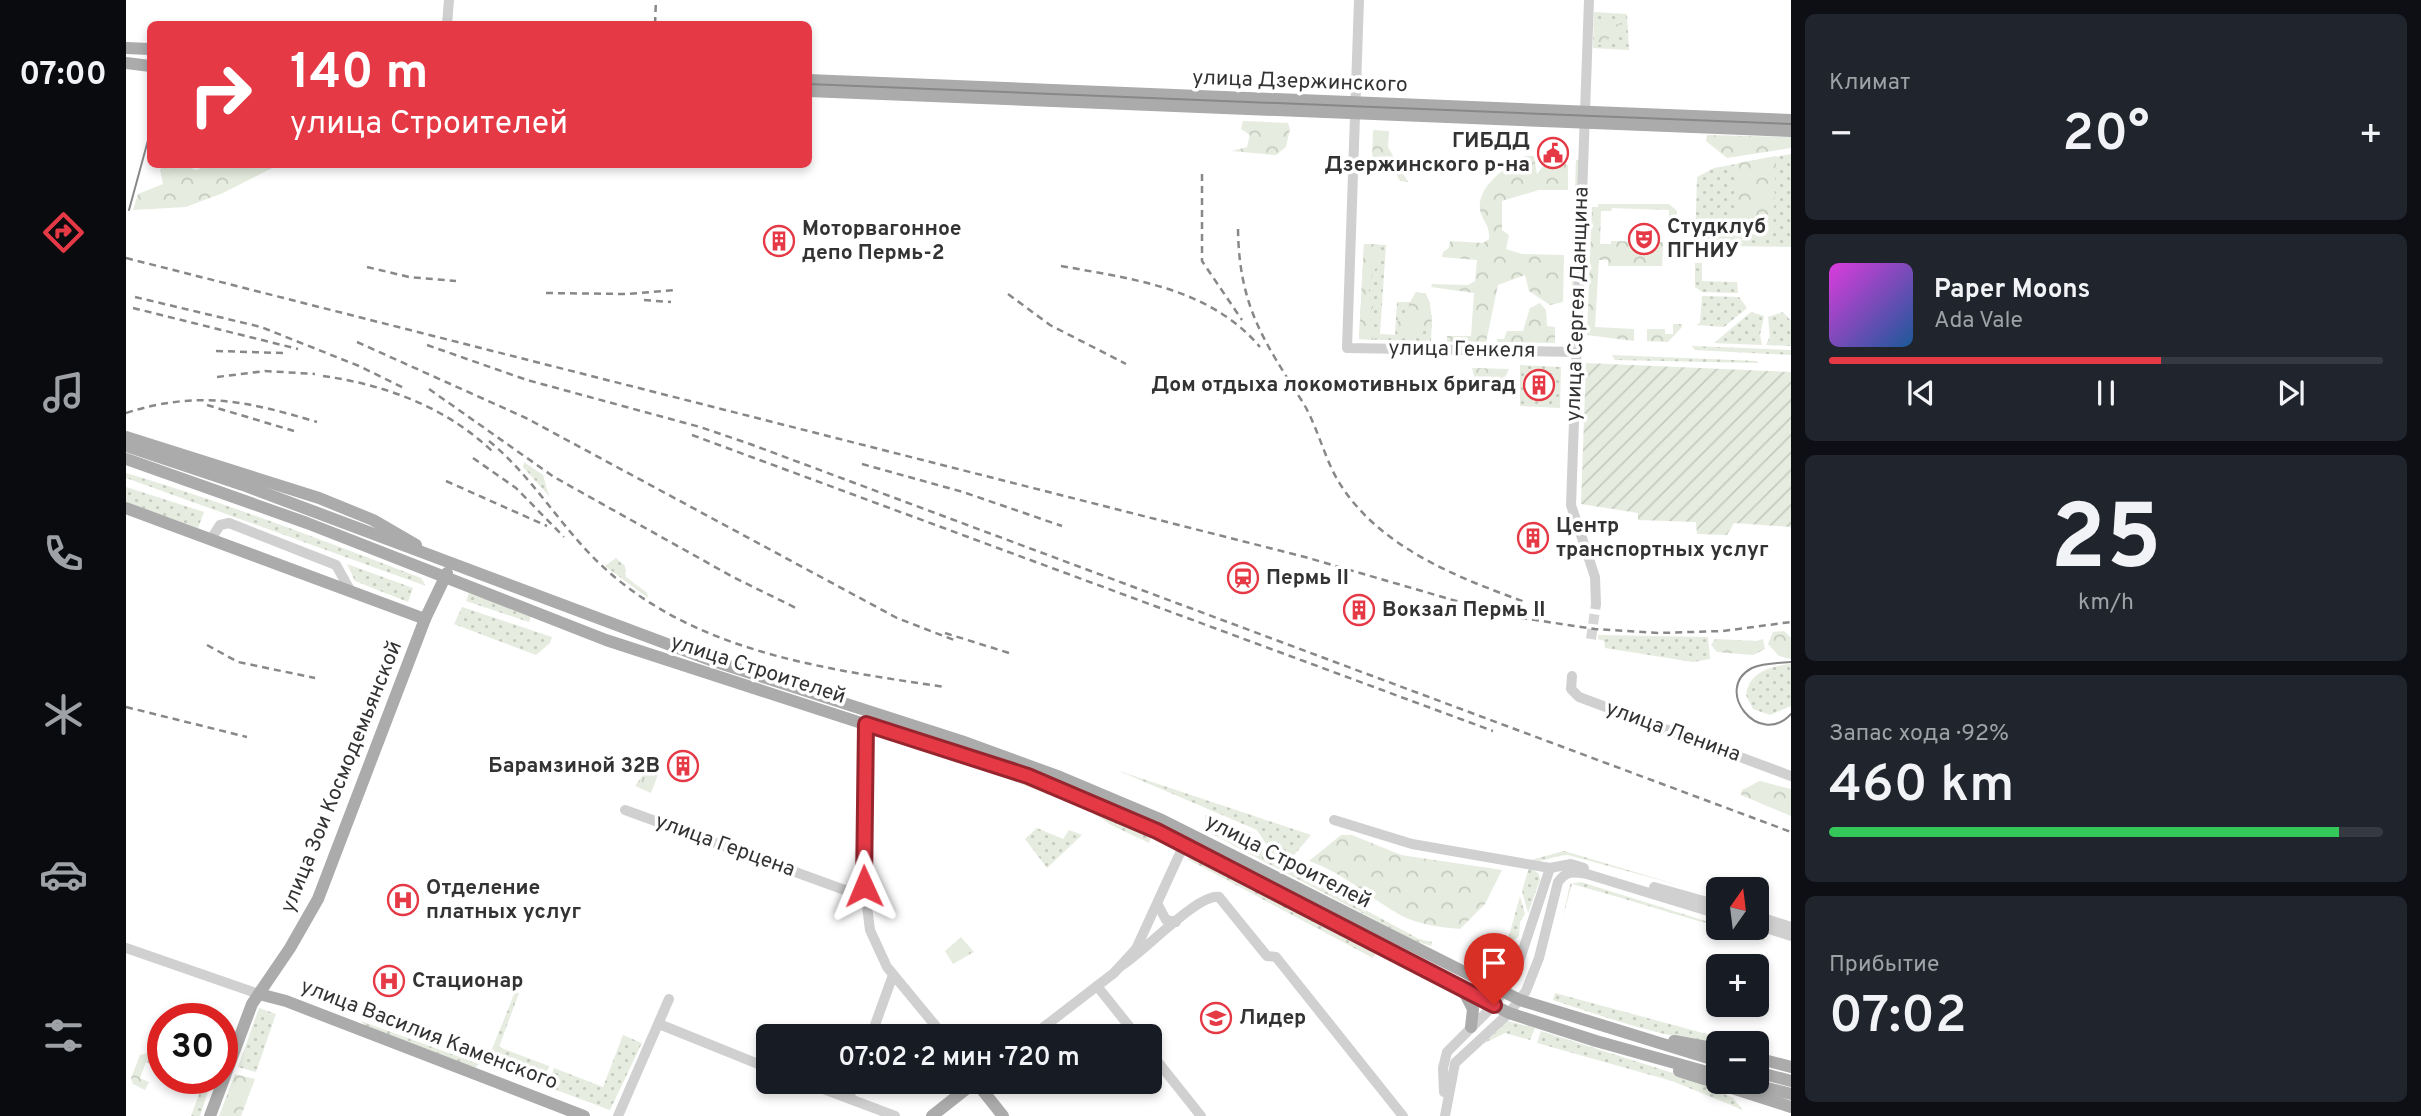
<!DOCTYPE html>
<html lang="ru">
<meta charset="utf-8">
<style>
body{margin:0;font-family:Overpass,sans-serif;background:#20242c;color:#f1f3f6;height:100vh;display:flex;flex-direction:column;font-size:26px;white-space:nowrap}
*{box-sizing:border-box;margin:0}
p{font-size:23px;color:#9ea1a6}
.icon{flex:none;width:38px;height:38px;fill:none;stroke:currentColor;stroke-width:2;stroke-linecap:round;stroke-linejoin:round}
.map{position:relative;flex:1;overflow:hidden}
.details{display:flex;flex-direction:column;gap:14px;padding:14px;background:#0d0f14;width:630px}
.details>*{flex:none}
.top-card{position:absolute;left:21px;top:21px;width:665px;height:147px;border-radius:10px;box-shadow:0 4px 10px #0003;background:#e63946;color:#fff;overflow:hidden}
.needle{width:46px;rotate:14deg}
.buttons{position:absolute;left:1580px;top:877px;display:grid;gap:14px}
.buttons a{display:grid;place-items:center;width:63px;height:63px;border-radius:10px;background:#171b24;box-shadow:0 4px 10px #0003;font-size:35px}
.speed{position:absolute;left:21px;top:1003px;display:flex;gap:14px;font-size:35px;font-weight:700;text-align:center}
.speed>*{display:grid;place-content:center;width:91px;height:91px;border-radius:50%;background:#171b24;box-shadow:0 4px 10px #0003;line-height:1}
.speed .limit{border:10px solid #d22;background:#fff;color:#111}
.pin{position:absolute;display:grid;place-items:center;width:60px;height:60px;color:#fff;margin:-72px -30px;border-radius:50% 50% 50% 0;rotate:-45deg;box-shadow:0 0 7px #0007}
.pin .icon{rotate:45deg}
.me{position:absolute;width:77px;margin:-38px;rotate:359deg;stroke-linejoin:round;filter:drop-shadow(0 0 5px #0008)}
.turn{display:flex;align-items:center;gap:24px;height:147px;padding:0 28px;font-size:32px}
.turn .icon{width:91px;height:91px;stroke-width:2.5}
.turn b{display:block;font-size:49px;line-height:60px}
.big{font-size:52px;font-weight:600;line-height:1.1}
.details .widget{flex:1;display:flex;flex-direction:column;justify-content:center;gap:10px;min-width:0;padding:0 24px;border-radius:10px;background:#20242c}
.details .dial{align-items:center;gap:0}
.dial b{font-size:91px;line-height:1}
.song{display:flex;align-items:center;gap:21px}
.cover{width:84px;height:84px;border-radius:10px;background:linear-gradient(135deg,hsl(300 70% 55%),hsl(210 70% 35%))}
.played{height:7px;border-radius:4px;background:linear-gradient(90deg,#e63946 60%,#363941 60%)}
.keys{display:flex;justify-content:space-around;direction:ltr}
.heat{display:flex;justify-content:space-between;align-items:center;font-size:38px;direction:ltr}
.charge{height:10px;border-radius:5px;background:linear-gradient(90deg,#34c759 92%,#363941 0)}
.trip{position:absolute;left:630px;top:1024px;width:406px;height:70px;border-radius:10px;background:#171b24;box-shadow:0 4px 10px #0003;font-weight:600;line-height:70px;text-align:center}
main{display:flex;flex:1;min-height:0}
.menu{display:flex;flex-direction:column;width:126px;justify-content:space-around;align-items:center;background:#090b0e;color:#9ea1a6}
.menu .icon{width:49px;height:49px}
.menu .on{color:#e63946}
.menu b{font-size:32px;color:#f1f3f6}
.map>svg:first-child{display:block}
.grass{fill:url(#grass-dots)}
.forest{fill:url(#forest-crowns)}
.park{fill:url(#park-tufts)}
.garden{fill:url(#garden-furrows)}
.lines{fill:none;stroke-linecap:round;stroke-linejoin:round}
.minor-tunnel{stroke:#d6d6d6;stroke-width:10;stroke-dasharray:10 5;stroke-linecap:butt}
.minor{stroke:#d0d0d0;stroke-width:10}
.major{stroke:#ababab;stroke-width:12}
.tram{stroke:#888;stroke-width:2}
.rail{stroke:#888;stroke-width:2.5;stroke-dasharray:7 5;stroke-linecap:butt}
.route-casing{stroke:#96252e;stroke-width:18}
.route{stroke:#e63946;stroke-width:12}
.labels{text-anchor:middle;dominant-baseline:central;stroke-width:7;stroke-linejoin:round;paint-order:stroke}
.street-label{font-size:21px;fill:#333;stroke:#fff}
.poi-label{font-size:21px;font-weight:bold;fill:#333;stroke:#fff;text-anchor:start}
</style>
<main>
<nav class="menu">
<b>07:00</b>
<svg class="icon on" aria-label="directions" viewBox="0 0 24 24"><path d="M12 3l9 9-9 9-9-9zM9 14v-3h6M13 9l2 2-2 2"/></svg>
<svg class="icon" aria-label="music" viewBox="0 0 24 24"><path d="M9 18V5l10-2v13"/><circle cx="6" cy="18" r="3"/><circle cx="16" cy="16" r="3"/></svg>
<svg class="icon" aria-label="phone" viewBox="0 0 24 24"><path d="M5 4h4l2 5-3 2q2 4 5 5l2-3 5 2v4C11 20 4 13 5 4z"/></svg>
<svg class="icon" aria-label="climate" viewBox="0 0 24 24"><path d="M12 3v18M4 7l16 10M4 17L20 7"/></svg>
<svg class="icon" aria-label="car" viewBox="0 0 24 24"><path d="M5 17H2v-5l4-1 3-4h7l3 4 3 1v5h-3M9 17h6M6 11h13"/><circle cx="7" cy="17" r="2"/><circle cx="17" cy="17" r="2"/></svg>
<svg class="icon" aria-label="filters" viewBox="0 0 24 24"><path d="M4 7h16M4 17h16"/><circle cx="9" cy="7" r="2"/><circle cx="15" cy="17" r="2"/></svg>
</nav>
<div class="map">
<svg width="1665" height="1116" viewBox="0 0 1665 1116">
<defs>
<pattern id="grass-dots" width="8" height="8" patternUnits="userSpaceOnUse" patternTransform="scale(1.75)"><rect width="8" height="8" fill="#e6ecdf"/><path d="M2 2h.1M6 6h.1" fill="none" stroke="#c6cbc0" stroke-width="1.8" stroke-linecap="round"/></pattern>
<pattern id="forest-crowns" width="20" height="18" patternUnits="userSpaceOnUse" patternTransform="scale(1.75)"><rect width="20" height="18" fill="#e6ecdf"/><path d="M2 6a3 3 0 1 1 6 0M12 15a3 3 0 1 1 6 0" fill="none" stroke="#c6cbc0"/></pattern>
<pattern id="park-tufts" width="24" height="20" patternUnits="userSpaceOnUse" patternTransform="scale(1.75)"><rect width="24" height="20" fill="#e6ecdf"/><path d="M3 7l-1-3M5 7V3M7 7l1-3M15 17l-1-3M17 17v-4M19 17l1-3" fill="none" stroke="#c6cbc0"/></pattern>
<pattern id="garden-furrows" width="10" height="10" patternUnits="userSpaceOnUse" patternTransform="scale(1.75)"><rect width="10" height="10" fill="#e6ecdf"/><path d="M-1 1l2-2M0 10L10 0M9 11l2-2" fill="none" stroke="#c6cbc0"/></pattern>
</defs>
<rect width="100%" height="100%" fill="#fff"/>
<g class="grass">
<path d="M1468,12l33,2 2,36 -36,-2z"/>
<path d="M1665,154v93l-63,-1 -3,-5 -18,-1 -4,6 -8,-1 2,-68 17,-9z"/>
<path d="M1238,244l22,1 -6,89 15,1 2,-33h13l6,-10 10,2 6,23 -1,25 -72,-3z"/>
<path d="M1569,263h7v18l35,1 1,11 -36,-1 -7,-5z"/>
<path d="M1576,296l37,1 8,11 -23,19 -27,-2 3,-2z"/>
<path d="M1625,312l13,4 -4,19 2,10 -48,-2z"/>
<path d="M1657,312l8,9v25l-25,-1 4,-9 -2,-19z"/>
<path d="M1566,346l99,4v5l-96,-5z"/>
<path d="M1486,355l145,6 1,2 -143,-3z"/>
<path d="M1394,365l41,2 -1,41 -40,-2z"/>
<path d="M398,462l19,13 6,21 -26,-29z"/>
<path d="M0,473c101,30 198,68 295,105l5,8 -300,-108z"/>
<path d="M0,487l78,25 -6,16 -72,-26z"/>
<path d="M490,558l9,8 1,11 21,16 1,5 -43,-32z"/>
<path d="M221,564l66,24 -5,14 -53,-21z"/>
<path d="M343,593l62,23 -2,6 -63,-21z"/>
<path d="M336,607l90,30 -2,6 -14,12 -82,-31z"/>
<path d="M1472,635l110,2 2,22 -17,3 -88,-14 -1,-7 -6,-2z"/>
<path d="M1665,664v42l-21,9 -17,-6 -7,-14c3,-23 25,-29 45,-31z"/>
<path d="M993,771l192,64 -23,27 -16,-9 -15,-23z"/>
<path d="M882,776l144,59 -3,8 -38,-18 -21,-14 -84,-33z"/>
<path d="M1079,815l45,17 21,27 148,80 13,3 -1,4 -16,-5 -203,-107 -6,-8z"/>
<path d="M911,828l26,11 6,-9 13,5 -35,33 -22,-29z"/>
<path d="M1438,851l118,35 -114,-31c-15,0 -22,8 -37,5z"/>
<path d="M1072,856l151,79 26,19 -2,4 -186,-99z"/>
<path d="M1403,867l10,7 1,6 -12,33 -6,-22z"/>
<path d="M1455,882l137,43v3l45,10 2,3c-64,-19 -128,-39 -193,-57l-9,33 7,-33z"/>
<path d="M1394,896l5,18 -5,8 -1,14 -13,11z"/>
<path d="M389,992l4,1 -20,54 50,19 -7,19 -56,-21z"/>
<path d="M1429,993l185,50c-63,1 -128,-24 -187,-43z"/>
<path d="M133,1008l17,6 -20,58 -18,-5z"/>
<path d="M235,1021l118,43 -4,4 -108,-40z"/>
<path d="M1382,1021l27,7 -5,12 -25,-7 -22,11z"/>
<path d="M1415,1031l141,45 51,22 10,12 -71,-29 -135,-38z"/>
<path d="M497,1035l19,8 -32,67 -62,-23 6,-19 49,19z"/>
<path d="M79,1078l6,4 -11,34h-9z"/>
</g>
<g class="forest">
<path d="M1471,22l28,3 -24,20h-5z"/>
<path d="M1117,121l45,2 2,6 -4,18 -10,8 -44,-4 15,-4 3,-12 -9,-6z"/>
<path d="M1247,130l16,1 -1,16 20,35 -8,-1 -11,-20 -11,-1 -6,4z"/>
<path d="M1581,135l84,2v11l-64,10 -21,-17z"/>
<path d="M1399,156h9l3,18 9,-12h18l4,4v24h-29l-37,11v29l7,5 -3,14 16,5 42,1 -1,47 -13,3 -21,-14 -4,-16 -27,10 -12,57h-39v-6h24l3,-43 -43,-6 1,-3 36,1 7,-4 2,-21 -35,-3 1,-5 6,-4 1,-7 33,2 6,-4c1,-12 -4,-15 -8,-25 -8,-26 26,-48 44,-58z"/>
<path d="M1650,156l-3,79 -36,2 1,-74z"/>
<path d="M1450,160h5l-7,179 -4,-1z"/>
<path d="M37,165h20l13,5 13,-5h69l-55,28 -37,14 -53,3 5,-16 25,-10 -3,-14z"/>
<path d="M1472,204h71l8,7v10h-8v-11l-57,-2 -1,3h-10l-1,33h11v-3l52,1 -1,24h-54v-6h-9l-4,67 39,2v12l-47,-6 5,-128h6z"/>
<path d="M1238,244h14l-1,21 -9,21 5,21 -3,6 3,27 -14,-1z"/>
<path d="M1290,292l10,2 4,9 2,25 -20,6 -15,-1 1,-15 8,-5z"/>
<path d="M1414,303l6,7 1,16 8,1v16l-58,-1v-3h7l3,-8h16l7,-23z"/>
<path d="M1547,324h9v3l-14,15 -21,-1v-12h18v5h8z"/>
<path d="M1346,368l37,1 -6,13 -20,1 -8,-4z"/>
<path d="M1658,631l7,7v21l-12,-3 -11,-12 5,-12z"/>
<path d="M1589,639l42,2 6,-2 2,10 -12,6 -36,-3 -6,-7z"/>
<path d="M1634,781l31,8v27l-50,-21 1,-5z"/>
<path d="M1215,835h11l49,20 101,15 -17,34 -25,25c-20,-2 -40,-4 -58,-13 -32,-18 -58,-43 -93,-55z"/>
<path d="M26,1052l11,3v14l-17,-7 -6,16 9,4 -4,8 -12,-6 -2,-6 9,-23z"/>
<path d="M109,1074l20,5 -14,37h-22z"/>
</g>
<g class="park">
<path d="M527,761l9,3 -11,29 -16,-7z"/>
<path d="M835,937l13,15 -21,12 -8,-13z"/>
</g>
<path class="garden" d="M1460,363l205,9v155l-57,-4 -7,12 -30,-1 -1,-12 -58,-2v-7l-57,-9z"/>
<g class="lines">
<path class="minor-tunnel" d="M1465,639l5,-35"/>
<g class="minor">
<path d="M1233,0l-12,348 230,4"/>
<path d="M1463,0l-18,505 24,72 1,27"/>
<path d="M321,24l2,-24"/>
<path d="M85,539l9,-14 9,-2 107,42 14,25"/>
<path d="M1446,676l-1,13 8,8 212,79"/>
<path d="M740,724l-3,151 7,55 17,37 57,69"/>
<path d="M499,810l239,87"/>
<path d="M1208,820l78,24 138,24"/>
<path d="M1424,868l21,-4 13,4"/>
<path d="M1528,887l64,18"/>
<path d="M1032,905l8,15 10,2"/>
<path d="M1631,916l34,11"/>
<path d="M1631,925l34,11"/>
<path d="M0,948l133,46"/>
<path d="M995,966c22,-13 77,-73 98,-69l48,59 9,1 127,159"/>
<path d="M971,986l40,50"/>
<path d="M533,1024l109,44"/>
<path d="M745,1036l22,-61"/>
<path d="M906,1036l82,-63 22,-24 50,-109"/>
<path d="M1024,1052l51,64"/>
<path d="M679,1082l90,34"/>
<path d="M1318,1092l-1,-24 4,-16 47,-47 21,-31 35,-106"/>
<path d="M723,1098l6,-16"/>
<path d="M492,1116l51,-117"/>
<path d="M1319,1116l10,-53 54,-50 17,-22 13,-33 19,-76c9,-12 16,-10 29,-8l131,40"/>
</g>
<g class="major">
<path d="M0,48l24,1"/>
<path d="M0,63l24,3"/>
<path d="M682,80l983,40"/>
<path d="M682,91l983,40"/>
<path d="M0,437l193,61 54,22 43,25"/>
<path d="M0,446l117,39 467,175 251,81 99,36 102,43 358,180 198,61"/>
<path d="M0,459l181,64 299,117 440,143 111,48 352,182 87,28 122,34"/>
<path d="M0,508l299,111"/>
<path d="M1337,990l10,19 -2,18"/>
<path d="M133,994l27,7 298,115"/>
<path d="M1548,1041l44,8"/>
<path d="M1631,1058l34,9"/>
<path d="M1553,1071l112,36"/>
<path d="M1631,1072l34,9"/>
<path d="M850,1082l27,34"/>
<path d="M1617,1082l48,12"/>
<path d="M84,1116l42,-112 38,-56 28,-49 107,-280 22,-46"/>
<path d="M806,1116l43,-34"/>
</g>
<g class="tram">
<path d="M682,84l983,40"/>
<path d="M3,210l21,-77"/>
<path d="M1665,662c-12,1 -28,1 -39,6 -40,21 7,81 39,46"/>
</g>
<g class="rail">
<path d="M529,24l1,-24"/>
<path d="M1076,174v87l40,59"/>
<path d="M1112,229c1,76 25,111 64,172 15,24 21,53 35,78 39,67 119,98 188,123"/>
<path d="M0,258l1179,299 203,59 87,13 64,4 64,-2 68,-9"/>
<path d="M935,266c72,13 149,22 199,81"/>
<path d="M241,267l42,10 47,4"/>
<path d="M420,293l82,1 48,-4"/>
<path d="M882,294l42,31 76,39"/>
<path d="M9,297l126,30 98,39 47,23"/>
<path d="M518,300l27,2"/>
<path d="M7,308l165,41"/>
<path d="M231,342l169,76 371,200 57,22"/>
<path d="M301,345l100,35 173,47 50,17 1041,388"/>
<path d="M90,351l67,2"/>
<path d="M197,376c63,9 123,31 170,76"/>
<path d="M91,377l48,-6 50,3"/>
<path d="M303,389l125,88 179,100 63,31"/>
<path d="M81,405l87,26"/>
<path d="M0,413c72,-23 121,-12 191,9"/>
<path d="M566,435l801,296"/>
<path d="M363,441c43,35 71,85 111,123 93,88 224,105 345,123"/>
<path d="M347,458l43,30 48,49"/>
<path d="M736,464l101,28 99,34"/>
<path d="M320,481l101,45"/>
<path d="M819,633l64,20"/>
<path d="M81,645l31,17 77,16"/>
<path d="M0,707l121,30"/>
</g>
</g>
<g class="lines">
<g class="route-casing">
<path id="route" d="M738,886l2,-162 162,52 129,55 337,174"/>
</g>
<use href="#route" class="route"/>
</g>
<defs>
<g id="civic-ring" transform="scale(1.575)"><circle r="9.5" fill="#fff" stroke="#e63946" stroke-width="1.5"/><path d="M-.6-6.5H3V-4.5H.6V-3L4-1V1h2V6H-6V1h2V-1L-.6-3ZM-1.2 2.5V6h2.4V2.5Z" fill="#e63946"/></g>
<g id="theatre-ring" transform="scale(1.575)"><circle r="9.5" fill="#fff" stroke="#e63946" stroke-width="1.5"/><path d="M-5-5.5Q0-4 5-5.5V0Q5 5 0 6Q-5 5-5 0ZM-3.3-2.5H-1v1.5H-3.3ZM1-2.5H3.3v1.5H1ZM-2.8 1Q0 5.5 2.8 1Z" fill="#e63946"/></g>
<g id="building-ring" transform="scale(1.575)"><circle r="9.5" fill="#fff" stroke="#e63946" stroke-width="1.5"/><path d="M-4-6H4V6H1V3H-1V6H-4ZM-2.5-4.3h1.7v1.8h-1.7ZM.8-4.3h1.7v1.8H.8ZM-2.5-1h1.7V.8h-1.7ZM.8-1h1.7V.8H.8Z" fill="#e63946"/></g>
<g id="station-ring" transform="scale(1.575)"><circle r="9.5" fill="#fff" stroke="#e63946" stroke-width="1.5"/><path d="M-3-6H3Q5-6 5-4V2Q5 4 3 4L4.5 6H3L1.5 4h-3L-3 6H-4.5L-3 4Q-5 4-5 2V-4Q-5-6-3-6ZM-3.5-4v3h7v-3ZM-3.5 1v1.5H-2V1ZM2 1v1.5H3.5V1Z" fill="#e63946"/></g>
<g id="hospital-ring" transform="scale(1.575)"><circle r="9.5" fill="#fff" stroke="#e63946" stroke-width="1.5"/><path d="M-5-5h3v3.5h4V-5h3V5h-3V1.5h-4V5h-3Z" fill="#e63946"/></g>
<g id="school-ring" transform="scale(1.575)"><circle r="9.5" fill="#fff" stroke="#e63946" stroke-width="1.5"/><path d="M0-5L7-2L0 1L-7-2ZM-4 1L0 2.5L4 1V4Q0 6-4 4Z" fill="#e63946"/></g>
</defs>
<g fill-rule="evenodd">
<use href="#civic-ring" x="1427" y="153"/>
<use href="#theatre-ring" x="1518" y="239"/>
<use href="#building-ring" x="653" y="241"/>
<use href="#building-ring" x="1413" y="385"/>
<use href="#building-ring" x="1407" y="538"/>
<use href="#station-ring" x="1117" y="578"/>
<use href="#building-ring" x="1233" y="610"/>
<use href="#building-ring" x="557" y="766"/>
<use href="#hospital-ring" x="277" y="900"/>
<use href="#hospital-ring" x="263" y="981"/>
<use href="#school-ring" x="1090" y="1018"/>
</g>
<g class="labels">
<g class="street-label">
<text transform="translate(1174 82) rotate(2)">улица Дзержинского</text>
<text transform="translate(1452 304) rotate(-88)">улица Сергея Данщина</text>
<text transform="translate(1336 350) rotate(1)">улица Генкеля</text>
<text transform="translate(632 670) rotate(18)">улица Строителей</text>
<text transform="translate(1547 732) rotate(20)">улица Ленина</text>
<text transform="translate(216 777) rotate(-68)">улица Зои Космодемьянской</text>
<text transform="translate(599 846) rotate(20)">улица Герцена</text>
<text transform="translate(1162 862) rotate(27)">улица Строителей</text>
<text transform="translate(303 1035) rotate(21)">улица Василия Каменского</text>
</g>
<g class="poi-label">
<text x="1404" y="141" text-anchor="end">ГИБДД<tspan x="1404" dy="24">Дзержинского р-на</tspan></text>
<text x="1541" y="227">Студклуб<tspan x="1541" dy="24">ПГНИУ</tspan></text>
<text x="676" y="229">Моторвагонное<tspan x="676" dy="24">депо Пермь-2</tspan></text>
<text x="1390" y="385" text-anchor="end">Дом отдыха локомотивных бригад</text>
<text x="1430" y="526">Центр<tspan x="1430" dy="24">транспортных услуг</tspan></text>
<text x="1140" y="578">Пермь II</text>
<text x="1256" y="610">Вокзал Пермь II</text>
<text x="534" y="766" text-anchor="end">Барамзиной 32В</text>
<text x="300" y="888">Отделение<tspan x="300" dy="24">платных услуг</tspan></text>
<text x="286" y="981">Стационар</text>
<text x="1113" y="1018">Лидер</text>
</g>
</g>
</svg>
<div class="buttons">
<a><svg class="needle" viewBox="-14 -14 28 28"><path d="M0-13l5 13h-10z" fill="#e53935"/><path d="M0 13l5-13h-10z" fill="#9ea1a6"/></svg></a>
<a>+</a>
<a>−</a>
</div>
<div class="speed"><div class="limit">30</div></div>
<div class="pin" style="left:1368px;top:1005px;background:#d93025"><svg class="icon" aria-label="arrive" viewBox="0 0 24 24"><path d="M6 21V4h12l-3 4 3 4H6"/></svg></div>
<svg class="me" style="left:738px;top:886px" viewBox="-20 -20 40 40"><path d="M0-17L14 15 0 8-14 15z" fill="#e63946" stroke="#fff" stroke-width="4"/></svg>
<div class="trip">07:02 · 2 мин · 720 m</div>
<div class="top-card">
<div class="turn"><svg class="icon" aria-label="right" viewBox="0 0 24 24"><path d="M7 20v-9h11M14 6l5 5-5 5"/></svg><div><b>140 m</b>улица Строителей</div></div>
</div>
</div>
<section class="details">
<div class="widget"><p>Климат</p>
<div class="heat"><a>−</a><b class="big">20°</b><a>+</a></div>
</div>
<div class="widget">
<div class="song"><i class="cover"></i><div><b>Paper Moons</b><p>Ada Vale</p></div></div>
<div class="played"></div>
<div class="keys"><svg class="icon" aria-label="previous" viewBox="0 0 24 24"><path d="M18 5L8 12l10 7zM5 5v14"/></svg><svg class="icon" aria-label="pause" viewBox="0 0 24 24"><path d="M8 5v14M16 5v14"/></svg><svg class="icon" aria-label="next" viewBox="0 0 24 24"><path d="M6 5l10 7-10 7zM19 5v14"/></svg></div>
</div>
<div class="widget dial"><b>25</b><p>km/h</p></div>
<div class="widget"><p>Запас хода · 92%</p><b class="big">460 km</b><div class="charge"></div></div>
<div class="widget"><p>Прибытие</p><b class="big">07:02</b></div>
</section>
</main>
